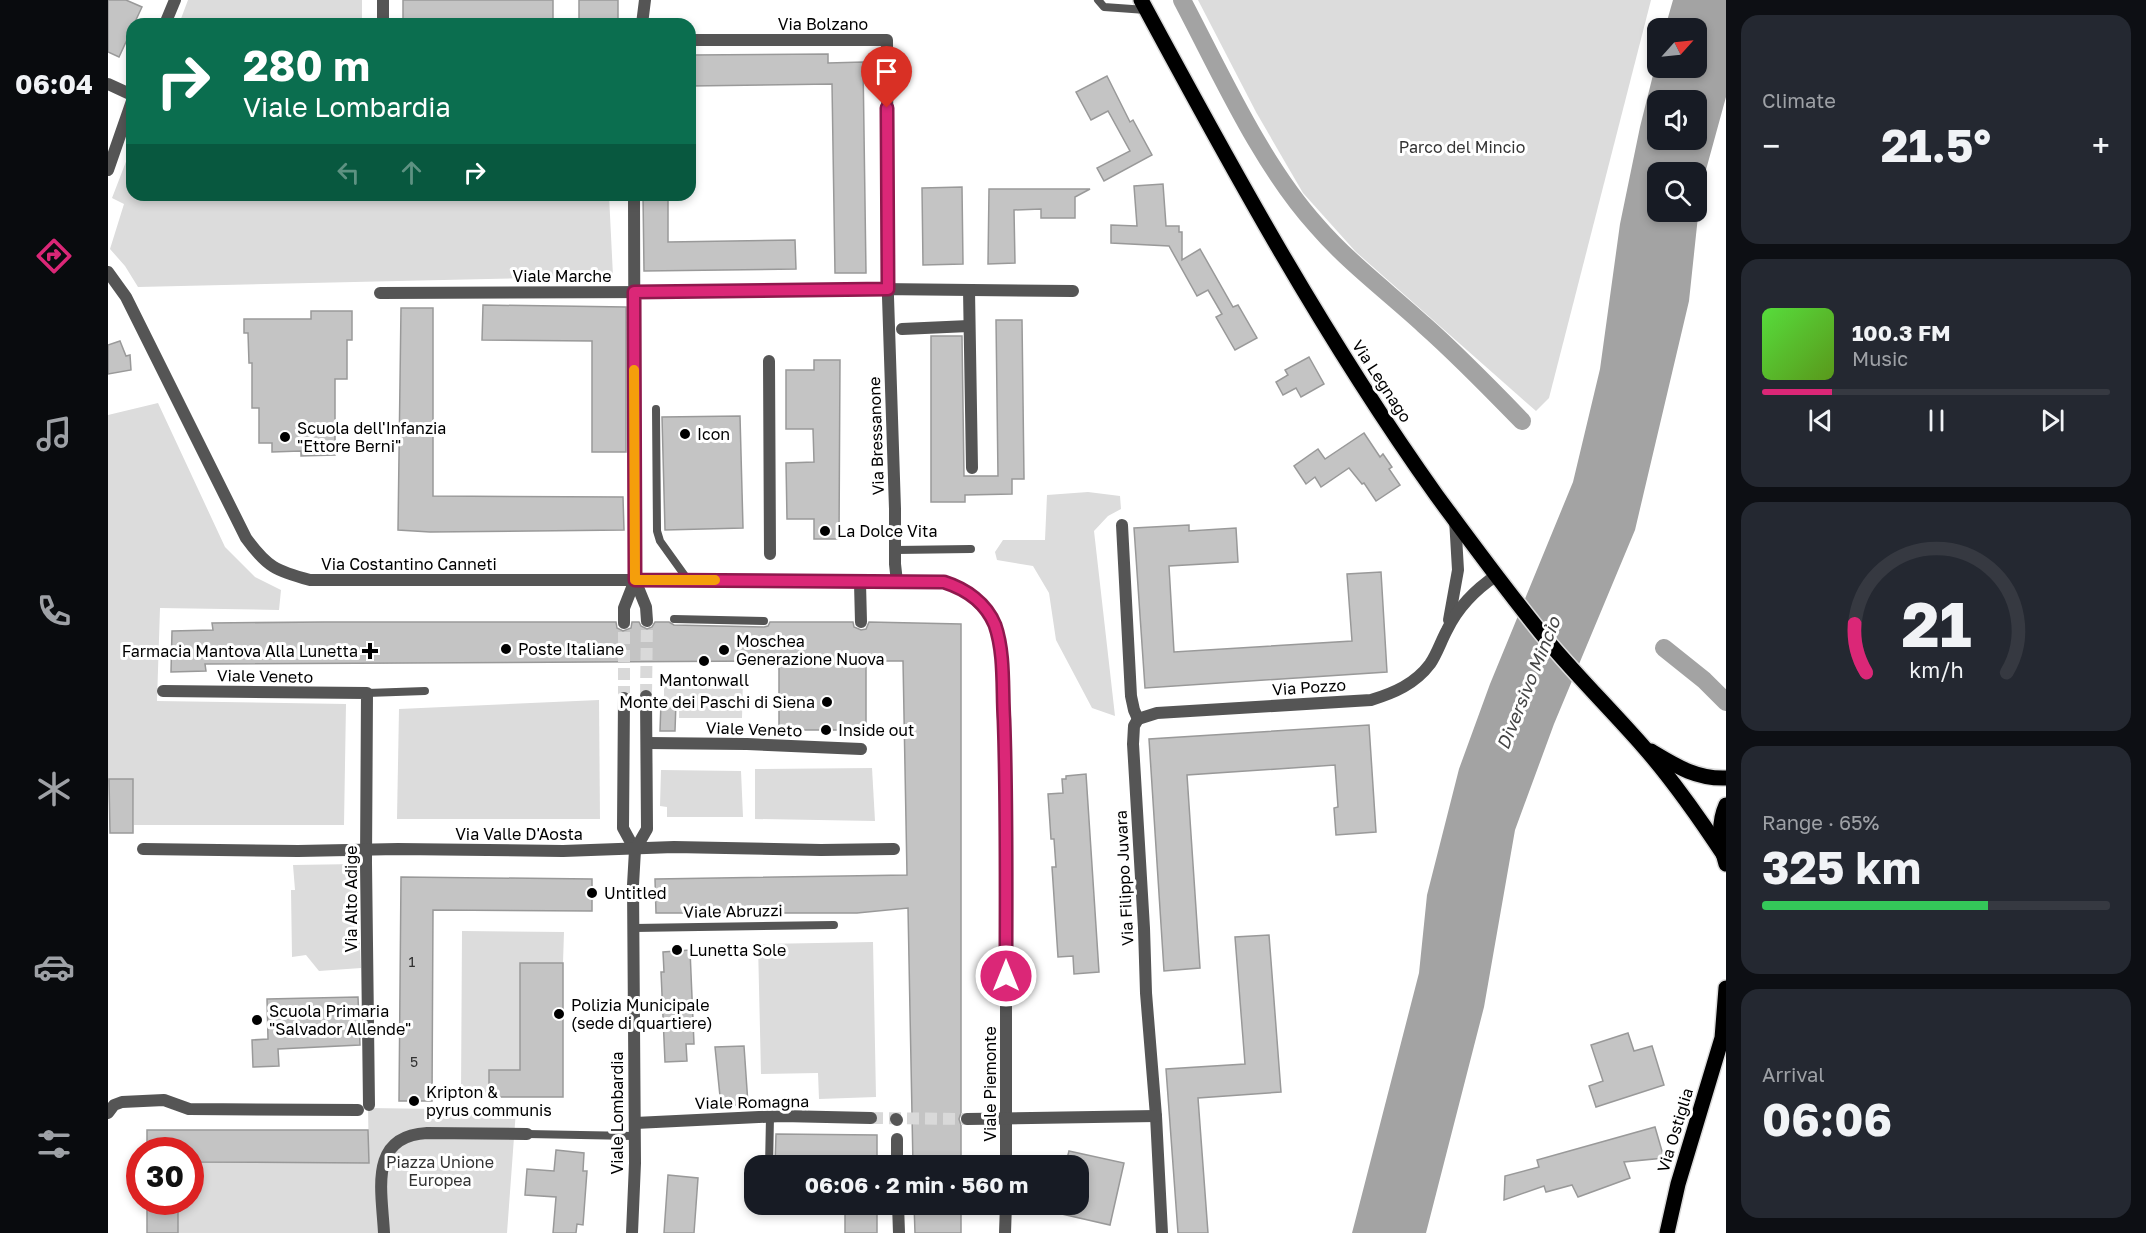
<!DOCTYPE html>
<meta charset="utf-8">
<style>
body{margin:0;font-family:"Golos Text",sans-serif;background:#242831;color:#f1f3f6;height:100vh;display:flex;flex-direction:column;font-size:22px;white-space:nowrap}
*{box-sizing:border-box;margin:0}
p{font-size:20px;color:#9ea1a6}
.icon{flex:none;width:33px;height:33px;fill:none;stroke:currentColor;stroke-width:2;stroke-linecap:round;stroke-linejoin:round}
.map{position:relative;flex:1;overflow:hidden}
.drawer{display:flex;flex-direction:column;gap:15px;padding:15px;background:#0d0f14;width:420px}
.drawer>*{flex:none}
.banner{position:absolute;left:18px;top:18px;width:570px;height:183px;border-radius:18px;box-shadow:0 3px 9px #0003;background:#0b6e4f;color:#fff;overflow:hidden}
.needle{width:39px;rotate:63deg}
.fabs{position:absolute;left:1539px;top:18px;display:grid;gap:12px}
.fabs a{display:grid;place-items:center;width:60px;height:60px;border-radius:12px;background:#171b24;box-shadow:0 3px 9px #0003;font-size:30px}
.speed{position:absolute;left:18px;top:1137px;display:flex;gap:12px;font-size:30px;font-weight:700;text-align:center}
.speed>*{display:grid;place-content:center;width:78px;height:78px;border-radius:50%;background:#171b24;box-shadow:0 3px 9px #0003;line-height:1}
.speed .limit{border:9px solid #d22;background:#fff;color:#111}
.pin{position:absolute;display:grid;place-items:center;width:51px;height:51px;color:#fff;margin:-62px -26px;border-radius:50% 50% 50% 0;rotate:-45deg;box-shadow:0 0 6px #0007}
.pin .icon{rotate:45deg}
.me{position:absolute;width:66px;margin:-33px;rotate:0deg;stroke-linejoin:round;filter:drop-shadow(0 0 4px #0008)}
.turn{display:flex;align-items:center;gap:21px;height:126px;padding:0 18px;font-size:27px}
.turn .icon{width:78px;height:78px;stroke-width:2.5}
.turn b{display:block;font-size:42px;line-height:51px}
.lanes{display:flex;align-items:center;height:57px;padding:0 18px;background:#0003;justify-content:center;gap:30px;direction:ltr}
.lanes .off{opacity:.35}
.big{font-size:45px;font-weight:700;line-height:1.1}
.drawer .card{flex:1;display:flex;flex-direction:column;justify-content:center;gap:9px;min-width:0;padding:0 21px;border-radius:18px;background:#242831}
.drawer .dial{align-items:center;gap:0}
.dial svg{height:156px;overflow:visible;fill:none;stroke:#363941;stroke-width:7;stroke-linecap:round;text-anchor:middle}
.dial text{fill:#f1f3f6;stroke:none}
.song{display:flex;align-items:center;gap:18px}
.cover{width:72px;height:72px;border-radius:9px;background:linear-gradient(135deg,hsl(110 70% 55%),hsl(90 70% 35%))}
.played{height:6px;border-radius:3px;background:linear-gradient(90deg,#db2777 20%,#363941 20%)}
.keys{display:flex;justify-content:space-around;direction:ltr}
.heat{display:flex;justify-content:space-between;align-items:center;font-size:33px;direction:ltr}
.charge{height:9px;border-radius:4px;background:linear-gradient(90deg,#34c759 65%,#363941 0)}
.trip{position:absolute;left:636px;top:1155px;width:345px;height:60px;border-radius:18px;background:#171b24;box-shadow:0 3px 9px #0003;font-weight:700;line-height:60px;text-align:center}
main{display:flex;flex:1;min-height:0}
.tabs{display:flex;flex-direction:column;width:108px;justify-content:space-around;align-items:center;background:#090b0e;color:#9ea1a6}
.tabs .icon{width:42px;height:42px}
.tabs .active{color:#db2777}
.tabs b{font-size:27px;color:#f1f3f6}
.map>svg:first-child{display:block}
.green{fill:#dcdcdc}
.water{fill:#a3a3a3;fill-rule:evenodd}
.lines{fill:none;stroke-linecap:round;stroke-linejoin:round}
.canal{stroke:#a3a3a3;stroke-width:18}
.building{fill:#c4c4c4;stroke:#999;stroke-width:1.5}
.street-tunnel{stroke:#d9d9d9;stroke-width:12;stroke-dasharray:12 6;stroke-linecap:butt}
.primary-casing{stroke:#dbdbdb;stroke-width:18}
.lane{stroke:#555;stroke-width:8}
.street{stroke:#555;stroke-width:12}
.primary{stroke:#000;stroke-width:15}
.route-casing{stroke:#8e194d;stroke-width:15}
.route{stroke:#db2777;stroke-width:10}
.slow{stroke:#f59e0b;stroke-width:10}
.poi-dot{fill:#000;stroke:#fff;stroke-width:2}
.labels{text-anchor:middle;dominant-baseline:central;stroke-width:6;stroke-linejoin:round;paint-order:stroke}
.number-label{font-size:14px;fill:#313131}
.street-label{font-size:16px;fill:#000;stroke:#fff}
.park-label{font-size:16px;fill:#333;stroke:#fff}
.poi-label{font-size:16px;fill:#000;stroke:#fff;text-anchor:start}
.water-label{font-size:18px;font-style:italic;fill:#444;stroke:#fff}
</style>
<main>
<nav class="tabs">
<b>06:04</b>
<svg class="icon active" aria-label="directions" viewBox="0 0 24 24"><path d="M12 3l9 9-9 9-9-9zM9 14v-3h6M13 9l2 2-2 2"/></svg>
<svg class="icon" aria-label="music" viewBox="0 0 24 24"><path d="M9 18V5l10-2v13"/><circle cx="6" cy="18" r="3"/><circle cx="16" cy="16" r="3"/></svg>
<svg class="icon" aria-label="phone" viewBox="0 0 24 24"><path d="M5 4h4l2 5-3 2q2 4 5 5l2-3 5 2v4C11 20 4 13 5 4z"/></svg>
<svg class="icon" aria-label="climate" viewBox="0 0 24 24"><path d="M12 3v18M4 7l16 10M4 17L20 7"/></svg>
<svg class="icon" aria-label="car" viewBox="0 0 24 24"><path d="M5 17H2v-5l4-1 3-4h7l3 4 3 1v5h-3M9 17h6M6 11h13"/><circle cx="7" cy="17" r="2"/><circle cx="17" cy="17" r="2"/></svg>
<svg class="icon" aria-label="filters" viewBox="0 0 24 24"><path d="M4 7h16M4 17h16"/><circle cx="9" cy="7" r="2"/><circle cx="15" cy="17" r="2"/></svg>
</nav>
<div class="map">
<svg width="1618" height="1233" viewBox="0 0 1618 1233">
<rect width="100%" height="100%" fill="#fff"/>
<g class="green">
<path d="M80,0h174v24h-183z"/>
<path d="M1090,0h453l-102,398 -13,13 -180,-159 -53,-59 -47,-81z"/>
<path d="M24,146v49h477l4,81 -475,11 -13,-21 -15,-17 14,-45 -12,-6z"/>
<path d="M50,403l67,144 30,30 26,13 -2,20 -119,-2 -3,93 189,3 -2,121h-210l-1,-46h-24l-1,28v-392z"/>
<path d="M980,492l32,4 1,13 -13,7 -14,15 21,185 -23,-8 -36,-68 -7,-47 -16,-27 -36,-6 -2,-8 8,-12h42l2,-45z"/>
<path d="M556,677l79,1 -1,40h-63v-16h-15z"/>
<path d="M491,700l1,119h-203l2,-110z"/>
<path d="M764,768l3,53 -120,-2v-50z"/>
<path d="M553,770l80,1 2,46h-76v-10l-7,-1z"/>
<path d="M249,864l4,104 -42,3 -13,-16 -14,2 -1,-67h4l-2,-25z"/>
<path d="M354,931l102,1 -1,31h-43v107h-31v27l-28,-2z"/>
<path d="M765,942l3,155 -57,2 -1,-26 -57,1 -3,-130z"/>
<path d="M260,1108l148,2 -9,123h-329v-31h12l1,-40h178z"/>
</g>
<path class="water" d="M1565,0h53v97l-25,91 -12,113 -54,229 -81,194 -39,106 -31,177 -58,226h-74l67,-260 8,-78 32,-126 31,-85 83,-202 27,-113 20,-145 20,-97 17,-68 1,9h38v-40h-31zM1550,100h38v40h-38zM1550,172h38v40h-38z"/>
<g class="lines">
<g class="canal">
<path d="M1074,0c39,74 79,164 135,226 32,37 71,66 107,99 34,30 66,63 98,96"/>
<path d="M1556,648l40,32 22,22"/>
</g>
</g>
<g class="building">
<path d="M0,0h18l16,7 -8,17h-2v5l-13,28 -11,-5z"/>
<rect x="295" y="0" width="150" height="24"/>
<rect x="471" y="0" width="39" height="24"/>
<path d="M720,54v9l35,-1 3,211h-31l-3,-189 -142,2v-31z"/>
<path d="M999,76l23,46 3,-2 19,35 -48,26 -7,-13 33,-17 -22,-40 -17,9 -15,-28z"/>
<path d="M1055,184l3,42h13v6h3v28l18,-11 33,58 5,-2 19,33 -22,12 -19,-33 6,-3 -14,-24 -11,6 -28,-50 -58,-3v-18l26,1 -3,-40z"/>
<path d="M854,187l1,77 -40,1 -1,-77z"/>
<path d="M881,189h101l-15,8v21h-34v-9l-27,1 1,53 -27,1z"/>
<path d="M535,195h25v47l127,-2 1,29 -152,2z"/>
<path d="M375,305l143,2v145h-34v-111l-110,-1z"/>
<path d="M293,308h32v188l190,1 1,33 -194,2 -32,-2z"/>
<path d="M203,311h41v29h-5v39h-12v76l-34,1v-5l-29,1v-9h-13v-35h-7v-45h-3l-1,-30h-4v-14h67z"/>
<path d="M888,320h26l2,159h-12v15l-47,1v7h-34v-166h31l2,140h34z"/>
<path d="M12,341l6,15 4,-1 1,15 -23,4v-29z"/>
<path d="M1201,357l15,27 -23,13 -5,-9 -13,7 -7,-13 12,-7 -3,-5z"/>
<path d="M706,360h26l-1,179h-25v-20h-27l-1,-56 28,-1 -1,-33h-27v-59h28z"/>
<path d="M632,416l3,112 -78,2 -3,-113z"/>
<path d="M1256,433l16,24 3,-3 9,13 -3,2 11,16 -24,16 -12,-18 -2,1 -13,-16 -28,19 -6,-10 -9,7 -12,-18 24,-17 7,10z"/>
<path d="M1081,525v6l47,-3 2,34 -69,4 5,86 178,-11 -5,-67 34,-2 6,100 -242,16 -11,-160z"/>
<path d="M216,622h292l1,6 6,3 8,-3 1,-6h7l2,4 6,3 5,-2 3,-5h14l5,3 90,2 4,-1 2,-4h83l1,5 7,3 5,-1 3,-7 92,2v489l-2,6 2,6v41h-48l-5,-258 -51,5h-201l-1,-34 252,-4 -4,-214h-37v69h-87v-69l-574,3 1,7 -35,1 1,-41 41,-1 -1,-7z"/>
<path d="M553,702h15l-1,29h-15z"/>
<path d="M1261,725l7,107 -40,3 -2,-27 4,-1 -3,-42 -148,10 13,193 -36,3 -15,-232z"/>
<path d="M978,774l13,198 -25,2 -1,-18 -15,1 -6,-90h4l-2,-28h-3l-3,-45 15,-1 -1,-14h4v-3z"/>
<path d="M1,779h24v54h-23z"/>
<path d="M293,877l191,2v32l-159,-1 -1,191h-33z"/>
<path d="M1161,935l12,157 -83,6 10,135h-30l-12,-164 79,-5 -10,-127z"/>
<path d="M582,950l4,94h-8l1,17 -22,1 -4,-90h3l-1,-20z"/>
<path d="M412,963h43v134h-74v-27h31z"/>
<path d="M250,997l2,48 -82,4 1,17 -26,1 -1,-27 16,-1 -1,-40z"/>
<path d="M1520,1033l6,18 18,-5 12,39 -68,22 -7,-21 14,-5 -12,-36z"/>
<path d="M636,1046l4,58 -27,2 -6,-59z"/>
<path d="M1547,1127l9,31 -40,4 6,16 -52,19 -6,-12 -26,7 -2,-6 -40,14 1,-24 34,-9 -2,-7z"/>
<path d="M39,1130h221l1,33 -179,-1v-12h-43z"/>
<path d="M668,1134l101,1v31l-102,-1z"/>
<path d="M448,1150l28,3 -1,18h4l-4,54 -6,-1 -1,9h-23l3,-36 -31,-2 2,-26 27,2z"/>
<path d="M961,1151l55,12 -14,62 -66,-15 1,-6h33v-38h-13z"/>
<path d="M560,1175l30,3 -4,55h-30z"/>
<rect x="39" y="1202" width="31" height="31"/>
<rect x="737" y="1204" width="32" height="29"/>
<path d="M806,1204h47v29h-46z"/>
</g>
<g class="lines">
<g class="street-tunnel">
<path d="M538,696l1,-75"/>
<path d="M516,698v-75"/>
<path d="M763,1118l96,1"/>
</g>
<g class="primary-casing">
<g id="primary">
<path d="M1033,0c91,169 184,339 296,496 37,50 74,101 114,149 29,34 61,66 91,100 30,34 56,71 81,109"/>
<path d="M1543,751c25,15 45,28 75,27"/>
<path d="M1618,805c-8,18 -6,40 0,59"/>
<path d="M1559,1233l11,-49 44,-146 4,-50"/>
</g>
</g>
<g class="lane">
<path d="M990,0l6,7 42,3"/>
<path d="M548,409l1,122 3,10 28,39"/>
<path d="M788,550l75,-1"/>
<path d="M566,619l90,2"/>
<path d="M259,693l58,-2"/>
<path d="M526,928l200,-3"/>
<path d="M419,1134l107,2"/>
<path d="M661,1166l1,-49"/>
</g>
<g class="street">
<path d="M275,0v24"/>
<path d="M57,24l10,-24"/>
<path d="M534,24l3,-24"/>
<path d="M582,40h197l1,257 7,212v55l2,18"/>
<path d="M0,84l24,11"/>
<path d="M0,170l24,-69"/>
<path d="M0,272l18,25 120,241c21,29 30,33 64,42h378l256,2 13,5 11,6 20,19 6,11 7,26 5,120v397"/>
<path d="M861,290l3,178"/>
<path d="M272,293l278,-1 221,-3 194,2"/>
<path d="M794,329l67,-3"/>
<path d="M661,361l1,193"/>
<path d="M1014,525l9,171 3,14 4,9"/>
<path d="M527,580l11,27 1,14"/>
<path d="M752,583l1,39"/>
<path d="M1341,620l9,-50 -3,-51"/>
<path d="M516,623v-15l11,-28 -1,-385"/>
<path d="M55,691l204,2 -1,170 3,242"/>
<path d="M516,698l-1,130 12,22"/>
<path d="M1030,719l-4,7 -1,18 11,184 2,65 10,123 6,117"/>
<path d="M1030,719l19,-6 214,-13c23,-7 44,-16 59,-36 7,-10 11,-23 17,-34 11,-23 29,-41 50,-55"/>
<path d="M539,743l100,1 114,5"/>
<path d="M35,849l155,2 100,-2 165,2 111,-4 147,3 73,-1"/>
<path d="M0,1113l6,-8 8,-3 42,-2 25,9 169,1"/>
<path d="M788,1119l1,1"/>
<path d="M859,1119l189,-3"/>
<path d="M527,1123l147,-7 89,2"/>
<path d="M789,1139v27"/>
<path d="M790,1204l1,29"/>
<path d="M276,1233c-2,-42 -16,-97 43,-100l100,1"/>
<path d="M524,1233l3,-70 -2,-278 2,-35 12,-21 -1,-133"/>
<path d="M897,1233l1,-29"/>
</g>
<use href="#primary" class="primary"/>
</g>
<g class="lines">
<g class="route-casing">
<path id="route" d="M779,108l1,181 -254,3 1,288 309,2c22,7 42,21 51,43 10,29 7,64 9,95 3,85 2,171 2,256"/>
</g>
<use href="#route" class="route"/>
<path class="slow" d="M526,370l1,210h80"/>
</g>
<g class="poi-dot">
<circle cx="577" cy="434" r="6"/>
<circle cx="177" cy="437" r="6"/>
<circle cx="717" cy="531" r="6"/>
<circle cx="398" cy="649" r="6"/>
<circle cx="616" cy="650" r="6"/>
<path d="M259 642h6v6h6v6h-6v6h-6v-6h-6v-6h6z"/>
<circle cx="596" cy="661" r="6"/>
<circle cx="719" cy="702" r="6"/>
<circle cx="718" cy="730" r="6"/>
<circle cx="484" cy="893" r="6"/>
<circle cx="569" cy="950" r="6"/>
<circle cx="451" cy="1014" r="6"/>
<circle cx="149" cy="1020" r="6"/>
<circle cx="306" cy="1101" r="6"/>
</g>
<g class="labels">
<g class="number-label">
<text x="304" y="961">1</text>
<text x="306" y="1061">5</text>
</g>
<g class="street-label">
<text x="715" y="24">Via Bolzano</text>
<text x="454" y="276">Viale Marche</text>
<text transform="translate(1274 381) rotate(57)">Via Legnago</text>
<text transform="translate(768 436) rotate(-92)">Via Bressanone</text>
<text x="301" y="564">Via Costantino Canneti</text>
<text transform="translate(157 676) rotate(1)">Viale Veneto</text>
<text transform="translate(1201 687) rotate(-4)">Via Pozzo</text>
<text transform="translate(646 729) rotate(2)">Viale Veneto</text>
<text x="411" y="834">Via Valle D'Aosta</text>
<text transform="translate(1016 878) rotate(-93)">Via Filippo Juvara</text>
<text transform="translate(243 899) rotate(-90)">Via Alto Adige</text>
<text transform="translate(625 911) rotate(-1)">Viale Abruzzi</text>
<text transform="translate(882 1084) rotate(-90)">Viale Piemonte</text>
<text transform="translate(644 1102) rotate(-1)">Viale Romagna</text>
<text transform="translate(509 1113) rotate(-90)">Viale Lombardia</text>
<text transform="translate(1567 1130) rotate(-73)">Via Ostiglia</text>
</g>
<g class="park-label">
<text x="1354" y="147">Parco del Mincio</text>
<text x="332" y="1162">Piazza Unione<tspan x="332" dy="18">Europea</tspan></text>
</g>
<g class="poi-label">
<text x="189" y="428">Scuola dell'Infanzia<tspan x="189" dy="18">"Ettore Berni"</tspan></text>
<text x="589" y="434">Icon</text>
<text x="729" y="531">La Dolce Vita</text>
<text x="628" y="641">Moschea<tspan x="628" dy="18">Generazione Nuova</tspan></text>
<text x="410" y="649">Poste Italiane</text>
<text x="250" y="651" text-anchor="end">Farmacia Mantova Alla Lunetta</text>
<text x="596" y="680" text-anchor="middle">Mantonwall</text>
<text x="707" y="702" text-anchor="end">Monte dei Paschi di Siena</text>
<text x="730" y="730">Inside out</text>
<text x="496" y="893">Untitled</text>
<text x="581" y="950">Lunetta Sole</text>
<text x="463" y="1005">Polizia Municipale<tspan x="463" dy="18">(sede di quartiere)</tspan></text>
<text x="161" y="1011">Scuola Primaria<tspan x="161" dy="18">"Salvador Allende"</tspan></text>
<text x="318" y="1092">Kripton &amp;<tspan x="318" dy="18">pyrus communis</tspan></text>
</g>
<g class="water-label">
<text transform="translate(1420 683) rotate(-68)">Diversivo Mincio</text>
</g>
</g>
</svg>
<div class="fabs">
<a><svg class="needle" viewBox="-14 -14 28 28"><path d="M0-13l5 13h-10z" fill="#e53935"/><path d="M0 13l5-13h-10z" fill="#9ea1a6"/></svg></a>
<a><svg class="icon" aria-label="sound" viewBox="0 0 24 24"><path d="M4 9h4l5-4v14l-5-4H4zM17 9q2 3 0 6"/></svg></a>
<a><svg class="icon" aria-label="search" viewBox="0 0 24 24"><circle cx="10" cy="10" r="6"/><path d="M15 15l6 6"/></svg></a>
</div>
<div class="speed"><div class="limit">30</div></div>
<div class="pin" style="left:779px;top:108px;background:#d93025"><svg class="icon" aria-label="arrive" viewBox="0 0 24 24"><path d="M6 21V4h12l-3 4 3 4H6"/></svg></div>
<svg class="me" style="left:898px;top:976px" viewBox="-20 -20 40 40"><circle r="17" fill="#db2777" stroke="#fff" stroke-width="3"/><path d="M0-11L8 9 0 5-8 9z" fill="#fff"/></svg>
<div class="trip">06:06 · 2 min · 560 m</div>
<div class="banner">
<div class="turn"><svg class="icon" aria-label="right" viewBox="0 0 24 24"><path d="M7 20v-9h11M14 6l5 5-5 5"/></svg><div><b>280 m</b>Viale Lombardia</div></div>
<div class="lanes"><svg class="icon off" aria-label="left" viewBox="0 0 24 24"><path d="M17 20v-9H6M10 6l-5 5 5 5"/></svg><svg class="icon off" aria-label="ahead" viewBox="0 0 24 24"><path d="M12 20V5M6 11l6-6 6 6"/></svg><svg class="icon" aria-label="right" viewBox="0 0 24 24"><path d="M7 20v-9h11M14 6l5 5-5 5"/></svg></div>
</div>
</div>
<section class="drawer">
<div class="card"><p>Climate</p>
<div class="heat"><a>−</a><b class="big">21.5°</b><a>+</a></div>
</div>
<div class="card">
<div class="song"><i class="cover"></i><div><b>100.3 FM</b><p>Music</p></div></div>
<div class="played"></div>
<div class="keys"><svg class="icon" aria-label="previous" viewBox="0 0 24 24"><path d="M18 5L8 12l10 7zM5 5v14"/></svg><svg class="icon" aria-label="pause" viewBox="0 0 24 24"><path d="M8 5v14M16 5v14"/></svg><svg class="icon" aria-label="next" viewBox="0 0 24 24"><path d="M6 5l10 7-10 7zM19 5v14"/></svg></div>
</div>
<div class="card dial"><svg viewBox="0 0 100 80">
<path d="M14 69A42 42 0 1 1 86 69"/>
<path d="M14 69A42 42 0 0 1 8 44" stroke="#db2777"/>
<text x="50" y="56" font-size="32" font-weight="700">21</text>
<text x="50" y="72" font-size="11">km/h</text>
</svg></div>
<div class="card"><p>Range · 65%</p><b class="big">325 km</b><div class="charge"></div></div>
<div class="card"><p>Arrival</p><b class="big">06:06</b></div>
</section>
</main>
